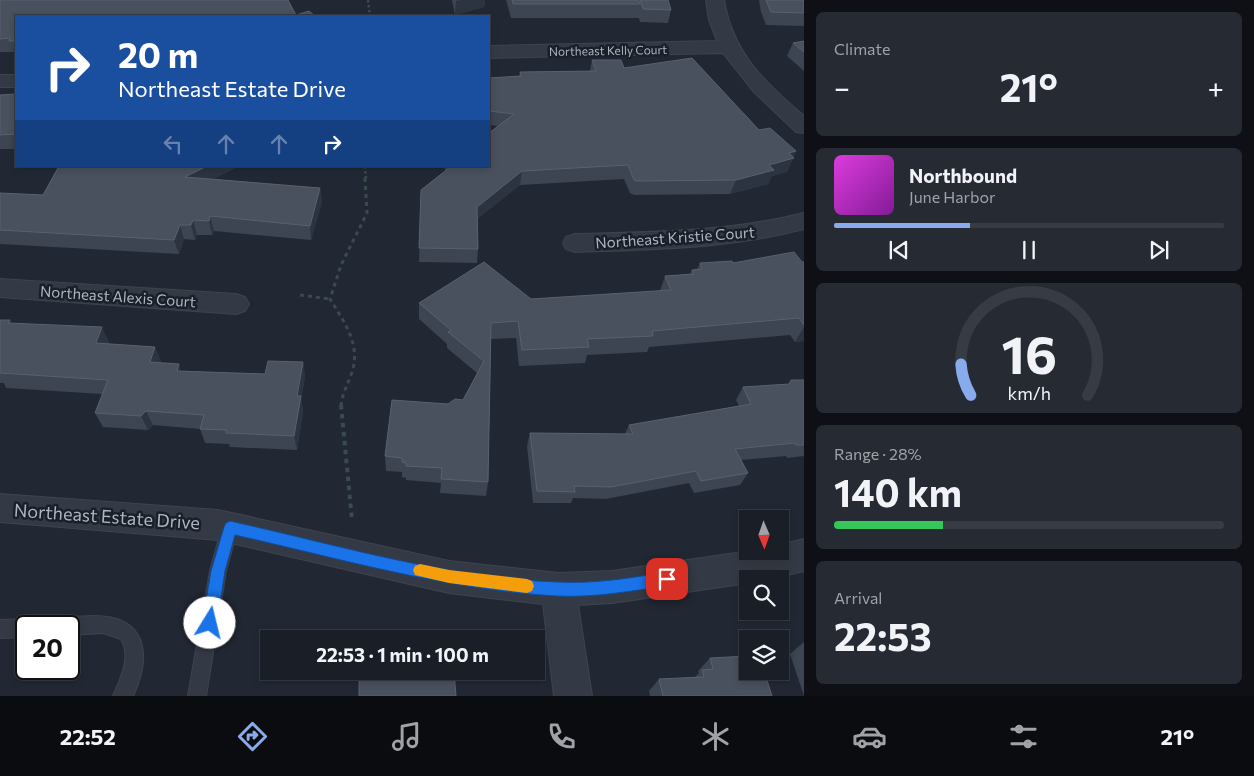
<!DOCTYPE html>
<meta charset="utf-8">
<style>
body{margin:0;font-family:Commissioner,sans-serif;background:#262b33;color:#f1f3f6;height:100vh;display:flex;flex-direction:column;font-size:19px;white-space:nowrap}
*{box-sizing:border-box;margin:0}
p{font-size:16px;color:#9fa2a7}
.icon{flex:none;width:28px;height:28px;fill:none;stroke:currentColor;stroke-width:2;stroke-linecap:round;stroke-linejoin:round}
.map{position:relative;flex:1;overflow:hidden}
.panel{display:flex;flex-direction:column;gap:12px;padding:12px;background:#0e1015;width:450px}
.panel>*{flex:none}
.banner{position:absolute;left:15px;top:15px;width:475px;height:152px;border-radius:0px;box-shadow:0 2px 8px #0003,0 0 0 1px #373c44;background:#1a4fa0;color:#fff;overflow:hidden}
.needle{width:32px;rotate:178deg}
.buttons{position:absolute;left:739px;top:510px;display:grid;gap:10px}
.buttons a{display:grid;place-items:center;width:50px;height:50px;border-radius:0px;background:#191e27;box-shadow:0 2px 8px #0003,0 0 0 1px #373c44;font-size:25px}
.speed{position:absolute;left:15px;top:615px;display:flex;gap:10px;font-size:25px;font-weight:700;text-align:center}
.speed>*{display:grid;place-content:center;width:65px;height:65px;border-radius:50%;background:#191e27;box-shadow:0 2px 8px #0003,0 0 0 1px #373c44;line-height:1}
.speed .limit{border:2px solid #111;border-radius:8px;background:#fff;color:#111}
.pin{position:absolute;display:grid;place-items:center;width:42px;height:42px;color:#fff;margin:-21px;border-radius:10px;box-shadow:0 2px 8px #0006}
.me{position:absolute;width:55px;margin:-28px;rotate:9deg;stroke-linejoin:round;filter:drop-shadow(0 0 4px #0008)}
.turn{display:flex;align-items:center;gap:18px;height:105px;padding:0 20px;font-size:22px}
.turn .icon{width:65px;height:65px;stroke-width:2.5}
.turn b{display:block;font-size:35px;line-height:42px}
.lanes{display:flex;align-items:center;height:48px;padding:0 20px;background:#0003;justify-content:center;gap:25px;direction:ltr}
.lanes .off{opacity:.35}
.big{font-size:38px;font-weight:700;line-height:1.1}
.panel .card{flex:1;display:flex;flex-direction:column;justify-content:center;gap:8px;min-width:0;padding:0 18px;border-radius:8px;background:#262b33}
.panel .dial{align-items:center;gap:0}
.dial svg{height:130px;overflow:visible;fill:none;stroke:#373c44;stroke-width:7;stroke-linecap:round;text-anchor:middle}
.dial text{fill:#f1f3f6;stroke:none}
.song{display:flex;align-items:center;gap:15px}
.cover{width:60px;height:60px;border-radius:8px;background:linear-gradient(135deg,hsl(300 70% 55%),hsl(290 70% 35%))}
.played{height:5px;border-radius:2px;background:linear-gradient(90deg,#88abed 35%,#373c44 35%)}
.keys{display:flex;justify-content:space-around;direction:ltr}
.heat{display:flex;justify-content:space-between;align-items:center;font-size:28px;direction:ltr}
.charge{height:8px;border-radius:4px;background:linear-gradient(90deg,#34c759 28%,#373c44 0)}
.trip{position:absolute;left:260px;top:630px;width:285px;height:50px;border-radius:0px;background:#191e27;box-shadow:0 2px 8px #0003,0 0 0 1px #373c44;font-weight:700;line-height:50px;text-align:center}
.tab-bar{display:flex;height:80px;justify-content:space-around;align-items:center;background:#0a0c10;color:#9fa2a7}
.tab-bar .icon{width:35px;height:35px}
.tab-bar .current{color:#88abed}
.tab-bar b{font-size:22px;color:#f1f3f6}
main{display:flex;flex:1;min-height:0}
.map>svg:first-child{display:block}
.lines{fill:none;stroke-linecap:round;stroke-linejoin:round}
.service-casing{stroke:#3e444e;stroke-width:2}
.minor-casing{stroke:#3e444e;stroke-width:2}
.path-far2{stroke:#3b4b4d;stroke-width:2.5;stroke-dasharray:2.5 2.5;stroke-linecap:butt}
.path-far1{stroke:#3b4b4d;stroke-width:3;stroke-dasharray:4 4;stroke-linecap:butt}
.path{stroke:#3b4b4d;stroke-width:4;stroke-dasharray:4.5 4.5;stroke-linecap:butt}
.service{fill:#343a45;fill-rule:evenodd}
.minor{fill:#343a45;fill-rule:evenodd}
.wall{fill:#3d4452}
.shaded-wall{fill:#2c3441}
.building{fill:#49515e;stroke:#59606e}
.route{fill:#1a73e8;stroke:#114b97}
.slow{fill:#f59e0b}
.labels{text-anchor:middle;dominant-baseline:central;stroke-width:5;stroke-linejoin:round;paint-order:stroke}
.far-street-label{font-size:12px;fill:#aeb5c1;stroke:#1a2029}
.street-label{font-size:15px;fill:#aeb5c1;stroke:#1a2029}
.near-street-label{font-size:18px;fill:#aeb5c1;stroke:#1a2029}
</style>
<main>
<div class="map">
<svg width="804" height="696" viewBox="0 0 804 696">
<rect width="100%" height="100%" fill="#212834"/>
<g class="lines">
<g class="service-casing">
<g id="service">
<path d="M230,520l6,2 2,5 -12,44 -20,125h-18l22,-125 12,-44 2,-5z"/>
<path d="M94,616c53,0 58,39 39,80h-20c7,-17 19,-39 8,-57l-18,-6 -34,2v-9h-9l3,-6 6,-3z"/>
<path d="M26,619l6,3 2,4h-8v11l-26,1v-18z"/>
</g>
</g>
<g class="minor-casing">
<g id="minor">
<path d="M706,0h18c9,54 41,82 80,116v17l-8,-1 -43,-41 -30,-38 -234,5v-12l228,-5 -8,-21z"/>
<rect x="0" y="75" width="16" height="12"/>
<path d="M804,213v16c-75,20 -152,20 -229,23l-9,-3 -3,-6 3,-6 9,-3c77,-2 154,-2 229,-21z"/>
<path d="M0,279l236,15 9,3 4,7 -4,7 -9,3 -236,-17z"/>
<path d="M0,494l218,16 231,51 109,12 54,-2 138,-20h30v-6l24,-6v32l-33,8h-23v4l-136,20 -34,2 14,91h-38l-11,-92 -94,-11 -231,-53 -218,-18z"/>
</g>
</g>
<g class="path-far2">
<path d="M368,0l2,16"/>
<path d="M365,166l1,13"/>
</g>
<g class="path-far1">
<path d="M300,295l30,4"/>
<path d="M341,406c1,-12 7,-22 11,-34 9,-28 -8,-50 -22,-73l11,-34 26,-52 -2,-35"/>
</g>
<path class="path" d="M341,405l11,115"/>
<use href="#service" class="service"/>
<use href="#minor" class="minor"/>
</g>
<g class="wall">
<path d="M0,0l296,15 -280,1v38h-1l-1,-2h-14z"/>
<path d="M452,0h33l-1,7 -29,8z"/>
<path d="M506,0h162l3,10 -3,13 -28,-1 -1,-4h-128z"/>
<path d="M759,0h45v26l-38,-1 -5,-13z"/>
<path d="M804,41v30l-17,-15 6,-13z"/>
<path d="M592,60l32,8 135,62 37,21 -9,21 -15,4 -4,8 -38,10 -96,1 -4,-2 -6,-14 -104,6 -43,34 1,30 -1,14 -58,-1 2,-72 24,-19v-5l53,-40 -9,-1v-47l30,-2 1,-4 70,-1z"/>
<path d="M16,94v55h-16v-54z"/>
<path d="M59,166h180l-26,13 107,9 2,14 -11,38 -97,-9 -2,4h-15l-2,5 -11,-1 -5,15 -179,-10v-51l43,2z"/>
<path d="M802,262h2v79l-9,1 -5,-7 -141,12 -2,5 -60,3 -2,8 -66,3 -3,-28 -25,1 -3,143 -2,14 -46,-3 1,-10 -35,-3v-2l-4,-1v-5l-16,-1 -1,-15 63,-52 15,-4 14,-27 -30,-25v-4l-28,-25v-16l112,-4 129,-8 5,-15 25,-2 2,-4 5,-1 3,-6z"/>
<path d="M0,320h10l1,3 98,19v2l46,3 6,15v1l20,8 84,3 38,-12 2,15 -4,22 2,12 -6,39 -67,-3 -1,-3 -24,-1 -5,-14 -47,-4 -5,5 -45,-3 -8,-14 7,-19 -96,-6 -2,-5h-4z"/>
<path d="M804,380v76l-17,2 -1,-2 -45,4 7,13 -8,12 -46,8 -5,-10 -83,16 -33,-1 -2,5h-38l-6,-57 3,-13 95,1 4,-9 110,-19 -3,-6 7,-13 46,-3z"/>
<path d="M804,642v54l-14,-42z"/>
<path d="M710,658l62,38h-122l-1,-5 10,-12 36,-2 4,-4 -1,-2z"/>
</g>
<g class="shaded-wall">
<path d="M462,0h23l-1,7 -29,8 1,-14z"/>
<path d="M796,151l-9,21 -15,4 -4,8 -38,10 6,-14 33,-15 20,-12z"/>
<path d="M207,166h32l-51,26 -3,-15z"/>
<path d="M522,171l-2,14 -44,35 1,-13z"/>
<path d="M320,188l2,14 -11,38 -1,-14z"/>
<path d="M210,216l4,15 -2,4 -3,-14z"/>
<path d="M193,220l4,15 -2,5 -4,-15z"/>
<path d="M180,225l4,14 -5,15 -5,-14z"/>
<path d="M102,327l7,15 -6,16 -7,-15z"/>
<path d="M804,327v14l-9,1z"/>
<path d="M155,347l6,15 -5,15 -6,-15z"/>
<path d="M303,362l2,15 -4,22 2,12 -6,39 -3,-14 3,-40z"/>
<path d="M179,364l5,15 -7,-8z"/>
<path d="M146,411l7,14 -5,5 -7,-14z"/>
</g>
<g class="building">
<path d="M0,0h288l8,15 13,-4 6,5h-299v25h-7l1,-3 -10,1z"/>
<path d="M512,0h124l5,2v-2h27l3,10 -28,-1 -1,-5h-129z"/>
<path d="M766,0h38v13l-33,-1z"/>
<path d="M804,41v11l-11,-9z"/>
<path d="M692,58l67,72 11,-2 26,23 -7,2 5,5 -25,7 5,5 -38,10 -98,1 -4,-1 -6,-15 -106,6 -45,36 1,42 -59,-1 2,-58 28,-22 -4,-2h44v-33l25,-19 -25,-3v-33l32,-2 -1,-4 76,-1 -4,-11h29l3,8z"/>
<path d="M16,94v40l-16,1v-40z"/>
<path d="M59,166h148l-22,11 135,11 -10,38 -100,-10 -1,5 -16,-1 -2,5h-11l-6,15 -174,-10v-37l43,2z"/>
<path d="M794,252l8,10h2v63l-5,-7 -147,13 1,5 -66,3 2,8 -67,3 -4,-29 -27,2 -3,159 -47,-3 1,-11 -36,-2v-3l-4,-1v-4l-17,-2 7,-56 56,4 7,-5 8,1 21,-39 -36,-29 3,-2 -32,-27 65,-41 47,37 140,-9 -6,-14 29,-2 -2,-4 10,-1 -2,-6 32,-2 1,2z"/>
<path d="M0,320h10l-2,3 94,4 -6,16 59,4 -5,15 29,2 -2,7 88,3 3,-13 35,1 -6,34h4l-7,40 -68,-3v-3l-26,-1 4,-14 -58,-4 -5,5 -46,-3 13,-33 -108,-7z"/>
<path d="M791,380h13v65h-8l-1,-2 -60,6 13,24 -47,8 -5,-10 -85,16 -37,-1 1,6 -38,-1 -7,-58 103,1 -4,-9 122,-21 -8,-17 46,-3z"/>
<path d="M748,656v15h16l8,25h-109l-4,-17 45,-2 -2,-7 11,-1 -3,-11z"/>
<path d="M359,671h95l2,25h-97z"/>
</g>
<path class="route" d="M230,521c108,24 217,57 327,61 37,2 74,-4 110,-10l5,2 2,5 -2,5 -5,2c-37,5 -73,12 -110,10 -109,-6 -216,-37 -322,-61l-10,36 -8,52 -2,5 -5,2 -5,-2 -3,-5 9,-52 13,-44 2,-4z"/>
<path class="slow" d="M420,564l29,6 78,9 5,2 2,5 -2,5 -5,2 -78,-10 -34,-8 -2,-5 2,-4z"/>
<g class="labels">
<g class="far-street-label">
<text transform="translate(608 50) rotate(-1)">Northeast Kelly Court</text>
</g>
<g class="street-label">
<text transform="translate(675 237) rotate(-4)">Northeast Kristie Court</text>
<text transform="translate(118 296) rotate(4)">Northeast Alexis Court</text>
</g>
<g class="near-street-label">
<text transform="translate(107 516) rotate(4)">Northeast Estate Drive</text>
</g>
</g>
</svg>
<div class="buttons">
<a><svg class="needle" viewBox="-14 -14 28 28"><path d="M0-13l5 13h-10z" fill="#e53935"/><path d="M0 13l5-13h-10z" fill="#9fa2a7"/></svg></a>
<a><svg class="icon" aria-label="search" viewBox="0 0 24 24"><circle cx="10" cy="10" r="6"/><path d="M15 15l6 6"/></svg></a>
<a><svg class="icon" aria-label="layers" viewBox="0 0 24 24"><path d="M12 4l9 5-9 5-9-5zM3 14l9 5 9-5"/></svg></a>
</div>
<div class="speed"><div class="limit">20</div></div>
<div class="pin" style="left:667px;top:579px;background:#d93025"><svg class="icon" aria-label="arrive" viewBox="0 0 24 24"><path d="M6 21V4h12l-3 4 3 4H6"/></svg></div>
<svg class="me" style="left:210px;top:623px" viewBox="-20 -20 40 40"><circle r="19" fill="#fff"/><path d="M0-13L10 11 0 6-10 11z" fill="#1a73e8"/></svg>
<div class="trip">22:53 · 1 min · 100 m</div>
<div class="banner">
<div class="turn"><svg class="icon" aria-label="right" viewBox="0 0 24 24"><path d="M7 20v-9h11M14 6l5 5-5 5"/></svg><div><b>20 m</b>Northeast Estate Drive</div></div>
<div class="lanes"><svg class="icon off" aria-label="left" viewBox="0 0 24 24"><path d="M17 20v-9H6M10 6l-5 5 5 5"/></svg><svg class="icon off" aria-label="ahead" viewBox="0 0 24 24"><path d="M12 20V5M6 11l6-6 6 6"/></svg><svg class="icon off" aria-label="ahead" viewBox="0 0 24 24"><path d="M12 20V5M6 11l6-6 6 6"/></svg><svg class="icon" aria-label="right" viewBox="0 0 24 24"><path d="M7 20v-9h11M14 6l5 5-5 5"/></svg></div>
</div>
</div>
<section class="panel">
<div class="card"><p>Climate</p>
<div class="heat"><a>−</a><b class="big">21°</b><a>+</a></div>
</div>
<div class="card">
<div class="song"><i class="cover"></i><div><b>Northbound</b><p>June Harbor</p></div></div>
<div class="played"></div>
<div class="keys"><svg class="icon" aria-label="previous" viewBox="0 0 24 24"><path d="M18 5L8 12l10 7zM5 5v14"/></svg><svg class="icon" aria-label="pause" viewBox="0 0 24 24"><path d="M8 5v14M16 5v14"/></svg><svg class="icon" aria-label="next" viewBox="0 0 24 24"><path d="M6 5l10 7-10 7zM19 5v14"/></svg></div>
</div>
<div class="card dial"><svg viewBox="0 0 100 80">
<path d="M14 69A42 42 0 1 1 86 69"/>
<path d="M14 69A42 42 0 0 1 8 50" stroke="#88abed"/>
<text x="50" y="56" font-size="32" font-weight="700">16</text>
<text x="50" y="72" font-size="11">km/h</text>
</svg></div>
<div class="card"><p>Range · 28%</p><b class="big">140 km</b><div class="charge"></div></div>
<div class="card"><p>Arrival</p><b class="big">22:53</b></div>
</section>
</main>
<nav class="tab-bar">
<b>22:52</b>
<svg class="icon current" aria-label="directions" viewBox="0 0 24 24"><path d="M12 3l9 9-9 9-9-9zM9 14v-3h6M13 9l2 2-2 2"/></svg>
<svg class="icon" aria-label="music" viewBox="0 0 24 24"><path d="M9 18V5l10-2v13"/><circle cx="6" cy="18" r="3"/><circle cx="16" cy="16" r="3"/></svg>
<svg class="icon" aria-label="phone" viewBox="0 0 24 24"><path d="M5 4h4l2 5-3 2q2 4 5 5l2-3 5 2v4C11 20 4 13 5 4z"/></svg>
<svg class="icon" aria-label="climate" viewBox="0 0 24 24"><path d="M12 3v18M4 7l16 10M4 17L20 7"/></svg>
<svg class="icon" aria-label="car" viewBox="0 0 24 24"><path d="M5 17H2v-5l4-1 3-4h7l3 4 3 1v5h-3M9 17h6M6 11h13"/><circle cx="7" cy="17" r="2"/><circle cx="17" cy="17" r="2"/></svg>
<svg class="icon" aria-label="filters" viewBox="0 0 24 24"><path d="M4 7h16M4 17h16"/><circle cx="9" cy="7" r="2"/><circle cx="15" cy="17" r="2"/></svg>
<b>21°</b>
</nav>
